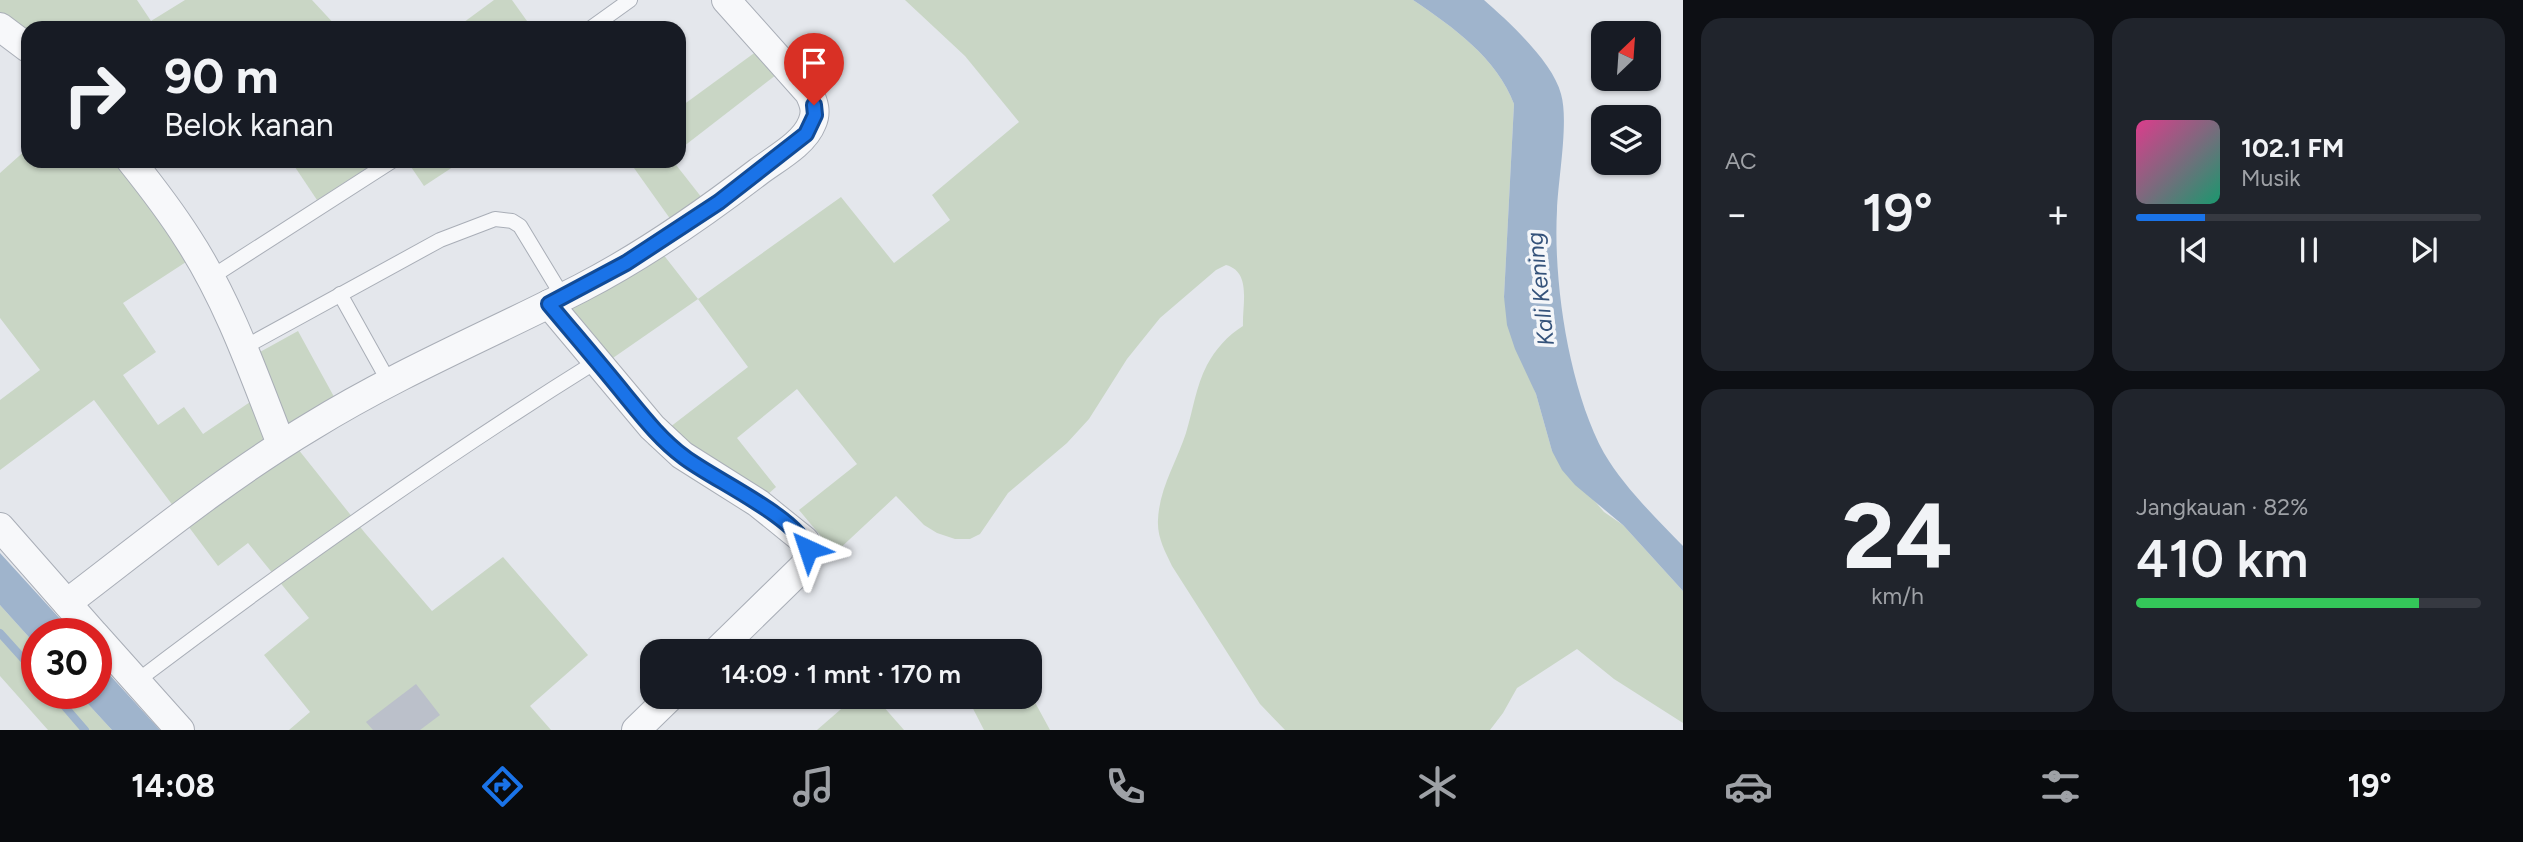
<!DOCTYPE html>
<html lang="id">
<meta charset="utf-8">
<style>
body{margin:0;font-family:Figtree,sans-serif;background:#20242c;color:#f1f3f6;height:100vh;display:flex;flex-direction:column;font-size:26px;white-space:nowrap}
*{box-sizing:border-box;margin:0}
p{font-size:23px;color:#9ea1a6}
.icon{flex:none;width:38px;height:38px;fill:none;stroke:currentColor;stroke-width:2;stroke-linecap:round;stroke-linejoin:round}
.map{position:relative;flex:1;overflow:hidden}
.side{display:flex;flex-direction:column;gap:18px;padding:18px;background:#0d0f14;width:840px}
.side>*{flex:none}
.banner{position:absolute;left:21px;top:21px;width:665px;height:147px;border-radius:21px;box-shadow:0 2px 5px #0004;background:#171b24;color:#f1f3f6;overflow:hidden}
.needle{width:46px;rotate:25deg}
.fabs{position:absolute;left:1591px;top:21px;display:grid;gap:14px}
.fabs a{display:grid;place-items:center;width:70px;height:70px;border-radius:14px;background:#171b24;box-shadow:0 2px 5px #0004;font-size:35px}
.speed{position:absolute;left:21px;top:618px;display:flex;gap:14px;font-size:35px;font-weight:700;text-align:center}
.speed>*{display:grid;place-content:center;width:91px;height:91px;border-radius:50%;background:#171b24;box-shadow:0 2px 5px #0004;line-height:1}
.speed .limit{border:10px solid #d22;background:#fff;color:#111}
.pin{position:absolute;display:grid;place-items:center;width:60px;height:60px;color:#fff;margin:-72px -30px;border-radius:50% 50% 50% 0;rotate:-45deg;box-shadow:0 0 7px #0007}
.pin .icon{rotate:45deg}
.me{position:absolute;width:77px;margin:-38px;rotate:318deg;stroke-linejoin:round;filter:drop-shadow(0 0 5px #0008)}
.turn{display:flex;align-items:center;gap:24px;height:147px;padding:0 28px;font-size:32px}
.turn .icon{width:91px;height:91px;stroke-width:2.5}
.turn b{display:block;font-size:49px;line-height:60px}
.big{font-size:52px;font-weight:600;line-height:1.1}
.side .card{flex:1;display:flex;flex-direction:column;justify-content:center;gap:10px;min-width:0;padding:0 24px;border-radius:21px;background:#20242c}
.side .dial{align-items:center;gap:0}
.dial b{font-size:91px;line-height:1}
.song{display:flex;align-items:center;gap:21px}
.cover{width:84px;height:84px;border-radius:10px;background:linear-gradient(135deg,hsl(330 70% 55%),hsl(160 70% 35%))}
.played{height:7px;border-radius:4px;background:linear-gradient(90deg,#1a73e8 20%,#363941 20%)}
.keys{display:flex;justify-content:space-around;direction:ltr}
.heat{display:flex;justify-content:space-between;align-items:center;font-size:38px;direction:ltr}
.charge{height:10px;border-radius:5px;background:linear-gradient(90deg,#34c759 82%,#363941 0)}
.side .tiles{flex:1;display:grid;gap:18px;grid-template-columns:repeat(2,1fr)}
.trip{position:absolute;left:640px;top:639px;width:402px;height:70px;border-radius:21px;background:#171b24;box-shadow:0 2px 5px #0004;font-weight:600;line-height:70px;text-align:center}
.tab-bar{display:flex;height:112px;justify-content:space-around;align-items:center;background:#090b0e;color:#9ea1a6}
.tab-bar .icon{width:49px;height:49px}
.tab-bar .selected{color:#1a73e8}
.tab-bar b{font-size:32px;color:#f1f3f6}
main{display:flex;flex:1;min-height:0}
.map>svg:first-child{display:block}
.green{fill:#c9d6c5}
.water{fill:#9fb4cc}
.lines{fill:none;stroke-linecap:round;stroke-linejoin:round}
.stream{stroke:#9fb4cc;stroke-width:8}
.building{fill:#bbc0ca}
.service-casing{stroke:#a9aeb7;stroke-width:16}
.minor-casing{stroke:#a9aeb7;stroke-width:30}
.service{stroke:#f7f8fa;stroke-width:14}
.minor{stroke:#f7f8fa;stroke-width:28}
.route-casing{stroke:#114b97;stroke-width:18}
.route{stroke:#1a73e8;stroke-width:12}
.labels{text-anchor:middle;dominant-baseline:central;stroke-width:7;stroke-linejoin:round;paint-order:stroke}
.water-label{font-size:23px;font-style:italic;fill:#34527a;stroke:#f4f6f9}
</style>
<main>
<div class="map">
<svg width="1683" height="730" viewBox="0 0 1683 730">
<rect width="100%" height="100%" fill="#e4e7ec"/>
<g class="green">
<path d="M0,0h137l14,21 34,-21h127l26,28h-310v8l-28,-22z"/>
<path d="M494,0h18l20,28h-76z"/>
<path d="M905,0h508c40,27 84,58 101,104l-10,193 23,74 9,23 16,57 52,61 19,13 60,66v132l-69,-44 -37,-30 -60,39 -14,25 -13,17h-205l-25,-26 -88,-138c-7,-15 -15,-29 -14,-46 1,-31 19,-59 28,-87 7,-23 10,-47 21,-68 8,-15 21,-30 36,-39 -1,-21 9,-54 -17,-61l-10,5 -56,48 -33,41 -38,60 -22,24 -59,50 -28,41 -10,5h-15l-18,-6 -13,-8 -28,-29 -61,57 -36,-43 58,-46 -60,-75 -60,49 39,49 -29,26 -58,-36 -41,-33 100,-77 -50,-68 -88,61 -44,-54 93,-57 39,50 143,-102 53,66 56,-43 -18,-25 87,-73 -54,-66z"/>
<path d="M757,51l19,24 -97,75v-42z"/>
<path d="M28,148v13h87l51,68 20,33 -63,41 33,49 -33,23 35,50 26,-18 19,27 69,-47 -12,-35 38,-21 46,84 -50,29 71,89 67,78 71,-54 85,98 -58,51 21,24h-262l21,-18 -46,-57 45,-37 -61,-75 -30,23 -124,-166 -94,70v-70l40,-30 -40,-52v-145z"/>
<path d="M291,161h87l-61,39z"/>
<path d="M407,161h55l-38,25z"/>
<path d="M629,161h44l29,37 -31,22z"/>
<path d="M0,605l37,41v47h41l34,37h-64l-48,-54z"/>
<path d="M1031,695l19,35h-66l-17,-33 64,-1z"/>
<path d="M855,697h20l29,33h-87z"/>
</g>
<g class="water">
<path d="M1413,0h71c24,21 69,62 77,94 8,27 -3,86 -4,116 -4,72 12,179 47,243 20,34 51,64 79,93v45l-60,-66 -48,-40 -13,-15 -10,-19 -16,-57 -21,-45 -8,-24 -3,-28 10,-193c-17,-46 -61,-77 -101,-104z"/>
<path d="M0,553l73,80 -36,1v12l-37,-41z"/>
<path d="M96,660l64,70h-48l-34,-37h18z"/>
</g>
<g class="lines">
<g class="stream">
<path d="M0,633l37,41"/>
<path d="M53,693l32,37"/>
</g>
</g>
<path class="building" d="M416,684l24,31 -20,15h-47l-7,-8z"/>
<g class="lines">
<g class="service-casing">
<g id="service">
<path d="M591,28l39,-28"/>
<path d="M210,278l182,-117"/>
<path d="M340,294l49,88"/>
<path d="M243,348l197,-108 55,-21 17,2 8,5 43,71"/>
<path d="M137,681c149,-113 301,-221 460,-320"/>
</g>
</g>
<g class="minor-casing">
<g id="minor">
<path d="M0,27l28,21"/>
<path d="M131,161c20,25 40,51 57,78 41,63 66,136 93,205"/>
<path d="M549,304l103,123 30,28 76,48 47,38c3,9 4,15 -1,25l-87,85"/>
<path d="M0,527l94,107"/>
<path d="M67,603c80,-61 158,-125 245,-177 86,-53 179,-92 269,-138 62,-32 121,-73 177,-116 17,-13 46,-28 54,-49 5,-11 2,-20 -3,-30l-83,-93"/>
<path d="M96,636l84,94"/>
<path d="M636,730l35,-34"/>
</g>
</g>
<use href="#service" class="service"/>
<use href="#minor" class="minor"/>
</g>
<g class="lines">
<g class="route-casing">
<path id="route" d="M808,549c-13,-33 -94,-69 -124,-92 -23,-17 -41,-40 -59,-62 -25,-31 -51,-61 -76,-91l77,-41 93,-61 87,-68 9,-19 -1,-10"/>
</g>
<use href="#route" class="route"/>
</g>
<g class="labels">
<g class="water-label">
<text transform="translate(1540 289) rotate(-96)">Kali Kening</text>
</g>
</g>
</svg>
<div class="fabs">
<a><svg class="needle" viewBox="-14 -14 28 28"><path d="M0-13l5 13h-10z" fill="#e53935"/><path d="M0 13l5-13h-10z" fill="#9ea1a6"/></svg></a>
<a><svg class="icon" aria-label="layers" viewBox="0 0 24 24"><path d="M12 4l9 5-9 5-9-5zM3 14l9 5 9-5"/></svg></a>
</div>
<div class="speed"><div class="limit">30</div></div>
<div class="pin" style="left:814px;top:105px;background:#d93025"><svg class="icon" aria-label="arrive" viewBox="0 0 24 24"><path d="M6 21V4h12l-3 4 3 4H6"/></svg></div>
<svg class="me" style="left:808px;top:549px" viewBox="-20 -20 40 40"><path d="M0-17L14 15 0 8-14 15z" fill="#1a73e8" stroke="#fff" stroke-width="4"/></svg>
<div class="trip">14:09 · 1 mnt · 170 m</div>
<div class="banner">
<div class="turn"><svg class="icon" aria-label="right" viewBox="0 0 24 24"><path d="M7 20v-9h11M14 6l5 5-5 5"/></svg><div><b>90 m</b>Belok kanan</div></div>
</div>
</div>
<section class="side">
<div class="tiles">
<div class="card"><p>AC</p>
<div class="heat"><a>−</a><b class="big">19°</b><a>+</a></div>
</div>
<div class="card">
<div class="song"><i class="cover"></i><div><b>102.1 FM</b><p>Musik</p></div></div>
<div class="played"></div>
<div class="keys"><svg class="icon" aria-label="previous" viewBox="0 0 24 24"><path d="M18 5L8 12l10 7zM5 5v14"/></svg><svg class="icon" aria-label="pause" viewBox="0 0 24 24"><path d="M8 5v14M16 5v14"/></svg><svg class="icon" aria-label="next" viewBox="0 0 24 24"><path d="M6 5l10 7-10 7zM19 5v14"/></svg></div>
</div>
<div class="card dial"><b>24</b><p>km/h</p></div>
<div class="card"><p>Jangkauan · 82%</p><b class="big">410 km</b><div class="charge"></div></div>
</div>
</section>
</main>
<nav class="tab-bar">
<b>14:08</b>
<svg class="icon selected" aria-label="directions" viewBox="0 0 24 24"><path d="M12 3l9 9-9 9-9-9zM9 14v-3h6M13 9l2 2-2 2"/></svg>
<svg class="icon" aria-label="music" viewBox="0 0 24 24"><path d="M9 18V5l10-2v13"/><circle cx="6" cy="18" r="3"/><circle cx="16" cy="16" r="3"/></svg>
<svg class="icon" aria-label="phone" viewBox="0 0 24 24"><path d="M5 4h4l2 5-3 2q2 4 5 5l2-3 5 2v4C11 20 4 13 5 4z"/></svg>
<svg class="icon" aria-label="climate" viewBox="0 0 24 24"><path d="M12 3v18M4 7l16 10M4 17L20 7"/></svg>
<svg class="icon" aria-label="car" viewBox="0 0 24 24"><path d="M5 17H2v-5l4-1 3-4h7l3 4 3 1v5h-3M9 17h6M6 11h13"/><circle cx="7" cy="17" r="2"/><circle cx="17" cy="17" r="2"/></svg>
<svg class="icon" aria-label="filters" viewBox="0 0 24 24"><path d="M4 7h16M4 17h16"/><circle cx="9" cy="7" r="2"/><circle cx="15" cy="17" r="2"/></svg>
<b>19°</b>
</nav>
